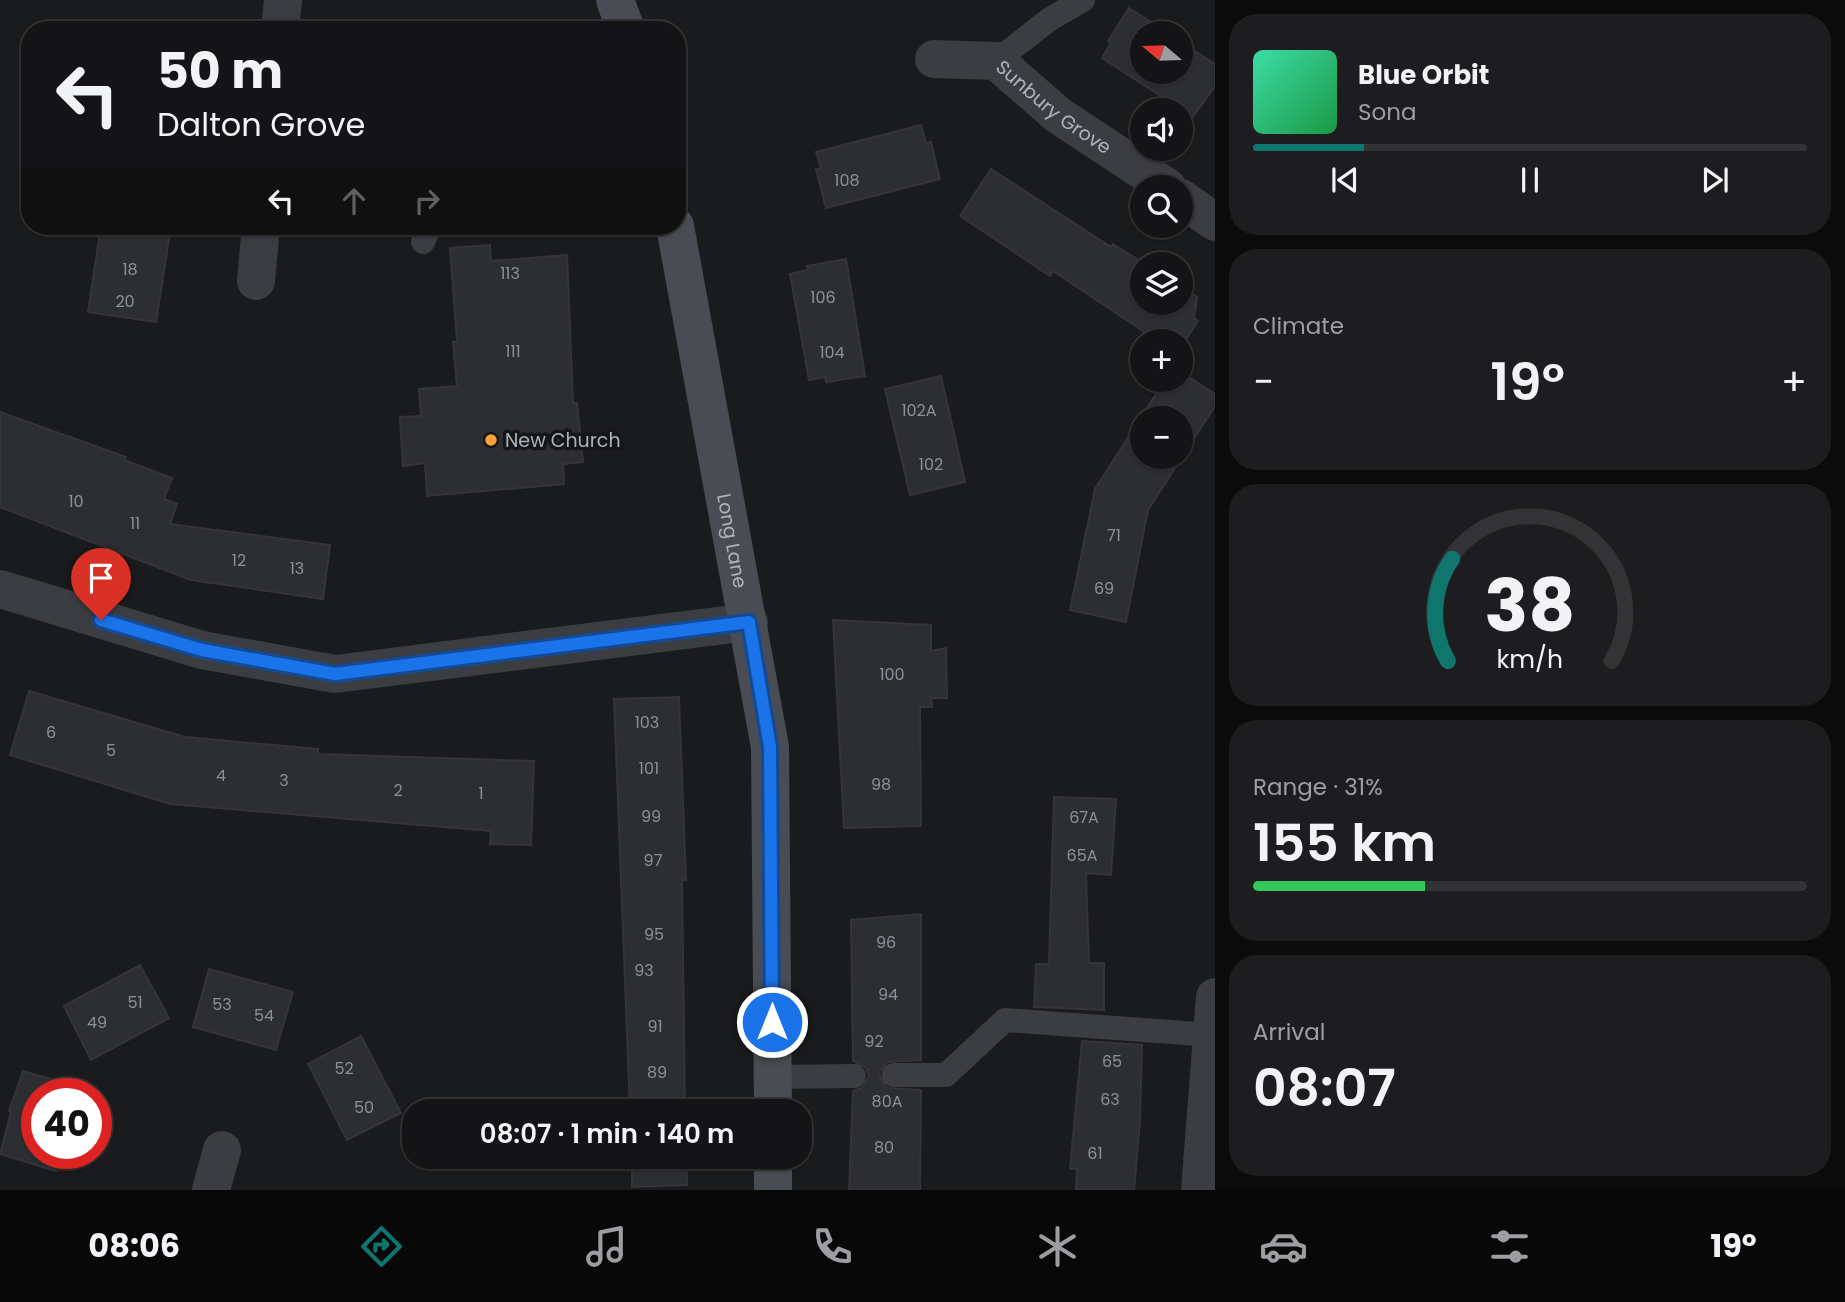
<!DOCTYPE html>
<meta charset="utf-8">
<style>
body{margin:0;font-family:Poppins,sans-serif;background:#1d1d1f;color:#f1f3f6;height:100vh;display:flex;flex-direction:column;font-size:26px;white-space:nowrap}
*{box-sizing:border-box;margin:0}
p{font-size:23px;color:#9d9ea1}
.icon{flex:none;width:38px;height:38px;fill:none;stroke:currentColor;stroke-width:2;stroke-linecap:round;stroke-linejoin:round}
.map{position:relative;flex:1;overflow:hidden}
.panel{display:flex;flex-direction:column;gap:14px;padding:14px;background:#0b0b0c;width:630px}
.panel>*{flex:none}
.hud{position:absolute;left:21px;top:21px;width:665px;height:214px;border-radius:28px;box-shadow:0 2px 5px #0004,0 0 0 2px #333335;background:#141416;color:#f1f3f6;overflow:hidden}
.needle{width:46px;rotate:289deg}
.fabs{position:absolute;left:1130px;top:21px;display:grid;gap:14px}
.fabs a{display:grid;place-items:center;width:63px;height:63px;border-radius:50%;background:#141416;box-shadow:0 2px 5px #0004,0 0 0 2px #333335;font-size:35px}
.speed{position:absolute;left:21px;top:1078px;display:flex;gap:14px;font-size:35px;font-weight:700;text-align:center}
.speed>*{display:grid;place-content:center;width:91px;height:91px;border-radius:50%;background:#141416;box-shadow:0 2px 5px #0004,0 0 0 2px #333335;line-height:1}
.speed .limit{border:10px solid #d22;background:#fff;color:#111}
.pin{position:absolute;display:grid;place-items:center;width:60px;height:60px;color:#fff;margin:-72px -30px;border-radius:50% 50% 50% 0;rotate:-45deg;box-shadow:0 0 7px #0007}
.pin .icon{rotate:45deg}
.me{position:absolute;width:77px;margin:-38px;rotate:0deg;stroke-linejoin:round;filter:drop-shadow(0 0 5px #0008)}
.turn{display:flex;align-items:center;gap:24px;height:147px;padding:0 21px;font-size:32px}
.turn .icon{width:91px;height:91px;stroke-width:2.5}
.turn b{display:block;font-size:49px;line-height:60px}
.lanes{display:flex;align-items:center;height:66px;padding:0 21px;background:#0003;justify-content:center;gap:35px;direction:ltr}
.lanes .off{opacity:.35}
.big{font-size:52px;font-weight:600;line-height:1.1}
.panel .tile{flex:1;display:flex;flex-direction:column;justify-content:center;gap:10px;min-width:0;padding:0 24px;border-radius:28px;background:#1d1d1f}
.panel .dial{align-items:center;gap:0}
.dial svg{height:182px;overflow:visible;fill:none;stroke:#333335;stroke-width:7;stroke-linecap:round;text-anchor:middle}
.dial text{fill:#f1f3f6;stroke:none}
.song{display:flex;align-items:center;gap:21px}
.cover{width:84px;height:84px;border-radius:10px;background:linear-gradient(135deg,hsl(160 70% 55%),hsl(140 70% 35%))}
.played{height:7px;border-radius:4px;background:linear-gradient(90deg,#0f766e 20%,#333335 20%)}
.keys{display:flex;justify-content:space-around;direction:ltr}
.heat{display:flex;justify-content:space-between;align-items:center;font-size:38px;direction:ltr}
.charge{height:10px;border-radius:5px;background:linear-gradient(90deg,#34c759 31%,#333335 0)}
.trip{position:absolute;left:402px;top:1099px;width:410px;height:70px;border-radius:28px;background:#141416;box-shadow:0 2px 5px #0004,0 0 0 2px #333335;font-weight:600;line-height:70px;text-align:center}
.dock{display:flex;height:112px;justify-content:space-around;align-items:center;background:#080809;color:#9d9ea1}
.dock .icon{width:49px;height:49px}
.dock .selected{color:#0f766e}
.dock b{font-size:32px;color:#f1f3f6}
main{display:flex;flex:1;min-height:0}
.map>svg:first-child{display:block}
.building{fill:#2d2e31;stroke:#343539;stroke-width:2;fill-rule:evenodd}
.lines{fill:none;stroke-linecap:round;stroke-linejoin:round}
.lane{stroke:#3b3d42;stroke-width:24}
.street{stroke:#3b3d42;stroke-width:38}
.secondary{stroke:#494c52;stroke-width:38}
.route-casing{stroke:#114b97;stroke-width:18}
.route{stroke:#1a73e8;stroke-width:12}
.poi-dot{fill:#faa235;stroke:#151618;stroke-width:2.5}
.labels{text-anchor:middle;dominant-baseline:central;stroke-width:7;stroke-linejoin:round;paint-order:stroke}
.number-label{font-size:16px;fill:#8c9199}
.street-label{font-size:19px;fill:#adb3bd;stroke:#151618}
.poi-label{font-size:19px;fill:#adb3bd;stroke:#151618;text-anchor:start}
</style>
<main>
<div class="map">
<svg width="1215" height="1190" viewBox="0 0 1215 1190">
<rect width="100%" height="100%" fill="#1a1b1d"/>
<g class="building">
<path d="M1129,8l39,25h-25v39h38v-30l34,22v22l-22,31 -91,-59 9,-15 -3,-2z"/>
<path d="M921,125l5,18 5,-1 9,37 -114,29 -10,-39 5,-1 -5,-16z"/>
<path d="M991,169l120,78 2,-3 32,20 -2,39h38v-16l16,10 -3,21 4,3 -17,26v-6h-23l-105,-70 -3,5 -90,-60z"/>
<path d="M101,226h70l-15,96 -68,-10z"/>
<path d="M490,245l1,16 76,-6 6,148h4l6,59 -20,2 1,20 -137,12 -2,-33 -22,3 -3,-49 21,-1 -2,-27 38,-3 -4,-44h4l-7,-94z"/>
<path d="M846,259l19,117 -39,6 -1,-5 -16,3 -19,-106 18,-4 -1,-4z"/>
<path d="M1181,372l34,22v12l-67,104 -22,112 -56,-12 25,-121 70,-109h16zM1143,418h38v39h-38z"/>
<path d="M941,376l24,106 -55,13 -25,-106z"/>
<path d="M0,412l126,45 -2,3 48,18 -8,21 13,5 -7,20 160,21 -7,54 -132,-19 -191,-73z"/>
<path d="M833,620l98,5v26l15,-3 1,50h-16l1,9h-12l1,119 -77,2z"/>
<path d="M29,691l156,46 133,12v5l216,7 -3,84 -41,-1 1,-13 -321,-27 -160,-49z"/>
<path d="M679,697l7,183h-4l3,231h-55l-16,-412z"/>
<path d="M1054,797l62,2 -5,76 -25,-2 3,90h15v47l-70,-3 2,-43h13z"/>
<path d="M921,914v146l-34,2 -8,12 8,14 34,2 -1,100h-71l4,-99 9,-3 7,-12 -3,-8 -13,-7 -2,-141z"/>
<path d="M140,965l29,53 -78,42 -27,-54z"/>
<path d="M209,969l84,23 -17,58 -83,-23z"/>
<path d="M361,1036l40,77 -54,27 -39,-76z"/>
<path d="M1082,1041l60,4 -2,74 -6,71h-58l1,-21h-7z"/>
<path d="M23,1071l58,17 -2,6h-42v59h24l-5,18 -56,-17 11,-42 -2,-1z"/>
<path d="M632,1157h54l1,28 -55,2z"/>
</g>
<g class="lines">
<g class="lane">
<path d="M996,61l54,-42 33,-19"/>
<path d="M423,242l7,-16"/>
<path d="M894,1075h52l59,-55 207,15"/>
<path d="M773,1077l81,-1"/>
</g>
<g class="street">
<path d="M280,30l3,-30"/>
<path id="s1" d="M934,59l62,2 62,54 109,72"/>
<path d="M1181,198l34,24"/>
<path d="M256,281l5,-55"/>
<path d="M0,589l202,61 133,24 414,-52"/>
<path d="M211,1190l11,-40"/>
<path d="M1200,1190l15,-193"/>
</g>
<g class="secondary">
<path d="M615,0l11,30"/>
<path id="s2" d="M675,226l95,521 3,364"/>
<path d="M773,1157v33"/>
</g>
</g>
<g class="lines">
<g class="route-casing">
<path id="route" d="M101,620l101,30 133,24 414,-52 21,125 2,275"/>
</g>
<use href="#route" class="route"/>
</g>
<circle class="poi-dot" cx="491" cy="440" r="7"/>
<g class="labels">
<g class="number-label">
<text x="847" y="180">108</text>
<text x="130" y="269">18</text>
<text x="510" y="273">113</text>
<text x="823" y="297">106</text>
<text x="125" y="301">20</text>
<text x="513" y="351">111</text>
<text x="832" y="352">104</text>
<text x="919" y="410">102A</text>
<text x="931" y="464">102</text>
<text x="76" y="501">10</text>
<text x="135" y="523">11</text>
<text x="1114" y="535">71</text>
<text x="239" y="560">12</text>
<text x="297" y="568">13</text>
<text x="1104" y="588">69</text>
<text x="892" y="674">100</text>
<text x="647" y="722">103</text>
<text x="51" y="732">6</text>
<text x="111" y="750">5</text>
<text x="649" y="768">101</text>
<text x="221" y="775">4</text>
<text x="284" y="780">3</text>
<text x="881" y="784">98</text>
<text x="398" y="790">2</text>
<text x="481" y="793">1</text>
<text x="651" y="816">99</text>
<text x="1084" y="817">67A</text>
<text x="1082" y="855">65A</text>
<text x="653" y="860">97</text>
<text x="654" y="934">95</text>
<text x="886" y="942">96</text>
<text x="644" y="970">93</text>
<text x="888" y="994">94</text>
<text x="135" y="1002">51</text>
<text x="222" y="1004">53</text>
<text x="264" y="1015">54</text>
<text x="97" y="1022">49</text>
<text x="655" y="1026">91</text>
<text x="874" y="1041">92</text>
<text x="1112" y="1061">65</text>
<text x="344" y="1068">52</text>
<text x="657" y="1072">89</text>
<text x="1110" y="1099">63</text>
<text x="887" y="1101">80A</text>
<text x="364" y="1107">50</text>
<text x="884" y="1147">80</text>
<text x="1095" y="1153">61</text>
</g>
<g class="street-label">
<text stroke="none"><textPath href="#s1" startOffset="136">Sunbury Grove</textPath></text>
<text stroke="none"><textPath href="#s2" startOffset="320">Long Lane</textPath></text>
</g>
<g class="poi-label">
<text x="505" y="440">New Church</text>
</g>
</g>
</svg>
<div class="fabs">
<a><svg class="needle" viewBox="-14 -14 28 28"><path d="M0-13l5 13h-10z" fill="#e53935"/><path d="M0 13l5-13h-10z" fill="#9d9ea1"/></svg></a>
<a><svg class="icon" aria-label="sound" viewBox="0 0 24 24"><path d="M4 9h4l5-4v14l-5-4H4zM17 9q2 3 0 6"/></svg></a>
<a><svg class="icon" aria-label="search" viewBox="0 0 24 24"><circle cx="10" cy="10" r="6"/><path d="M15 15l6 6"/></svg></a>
<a><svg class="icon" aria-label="layers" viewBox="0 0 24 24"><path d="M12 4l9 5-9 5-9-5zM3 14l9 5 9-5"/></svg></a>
<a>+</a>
<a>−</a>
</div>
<div class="speed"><div class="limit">40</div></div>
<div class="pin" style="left:101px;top:620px;background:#d93025"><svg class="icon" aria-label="arrive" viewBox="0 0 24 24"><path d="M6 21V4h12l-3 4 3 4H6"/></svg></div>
<svg class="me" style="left:772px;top:1022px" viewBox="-20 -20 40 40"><circle r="17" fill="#1a73e8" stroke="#fff" stroke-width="3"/><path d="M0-11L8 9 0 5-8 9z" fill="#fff"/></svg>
<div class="trip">08:07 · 1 min · 140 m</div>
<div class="hud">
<div class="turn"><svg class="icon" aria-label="left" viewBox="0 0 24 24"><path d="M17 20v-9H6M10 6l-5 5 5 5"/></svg><div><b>50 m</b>Dalton Grove</div></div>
<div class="lanes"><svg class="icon" aria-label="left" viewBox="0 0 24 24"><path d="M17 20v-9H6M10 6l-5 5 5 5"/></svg><svg class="icon off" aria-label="ahead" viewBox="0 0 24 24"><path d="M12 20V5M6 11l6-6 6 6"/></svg><svg class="icon off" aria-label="right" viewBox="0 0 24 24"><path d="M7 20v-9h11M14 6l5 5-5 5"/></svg></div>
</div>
</div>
<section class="panel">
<div class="tile">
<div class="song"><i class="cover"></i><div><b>Blue Orbit</b><p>Sona</p></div></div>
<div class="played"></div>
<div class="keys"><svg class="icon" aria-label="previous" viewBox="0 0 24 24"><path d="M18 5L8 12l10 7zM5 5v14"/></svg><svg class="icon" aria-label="pause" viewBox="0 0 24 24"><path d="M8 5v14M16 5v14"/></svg><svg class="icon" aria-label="next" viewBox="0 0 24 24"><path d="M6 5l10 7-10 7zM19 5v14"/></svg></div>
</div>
<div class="tile"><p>Climate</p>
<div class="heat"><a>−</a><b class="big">19°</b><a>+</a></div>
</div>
<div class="tile dial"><svg viewBox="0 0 100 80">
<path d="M14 69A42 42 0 1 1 86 69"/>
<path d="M14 69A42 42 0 0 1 16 24" stroke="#0f766e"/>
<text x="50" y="56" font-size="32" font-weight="700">38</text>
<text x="50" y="72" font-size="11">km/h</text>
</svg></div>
<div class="tile"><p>Range · 31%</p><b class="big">155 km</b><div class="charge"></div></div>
<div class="tile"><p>Arrival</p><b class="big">08:07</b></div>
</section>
</main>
<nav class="dock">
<b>08:06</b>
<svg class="icon selected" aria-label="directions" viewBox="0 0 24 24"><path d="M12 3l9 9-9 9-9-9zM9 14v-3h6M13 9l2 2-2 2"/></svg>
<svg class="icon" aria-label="music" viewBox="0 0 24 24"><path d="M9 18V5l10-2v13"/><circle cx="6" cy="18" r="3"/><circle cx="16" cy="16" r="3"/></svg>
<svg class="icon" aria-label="phone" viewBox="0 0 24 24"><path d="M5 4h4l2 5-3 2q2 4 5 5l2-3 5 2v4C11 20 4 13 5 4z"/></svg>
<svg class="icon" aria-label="climate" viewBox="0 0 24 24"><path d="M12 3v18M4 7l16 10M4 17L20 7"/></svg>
<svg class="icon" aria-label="car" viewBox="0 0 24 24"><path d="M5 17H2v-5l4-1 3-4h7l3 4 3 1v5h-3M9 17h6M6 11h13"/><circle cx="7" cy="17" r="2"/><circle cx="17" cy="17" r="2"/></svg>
<svg class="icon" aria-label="filters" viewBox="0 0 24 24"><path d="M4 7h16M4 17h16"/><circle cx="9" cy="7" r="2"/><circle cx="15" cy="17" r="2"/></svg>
<b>19°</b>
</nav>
